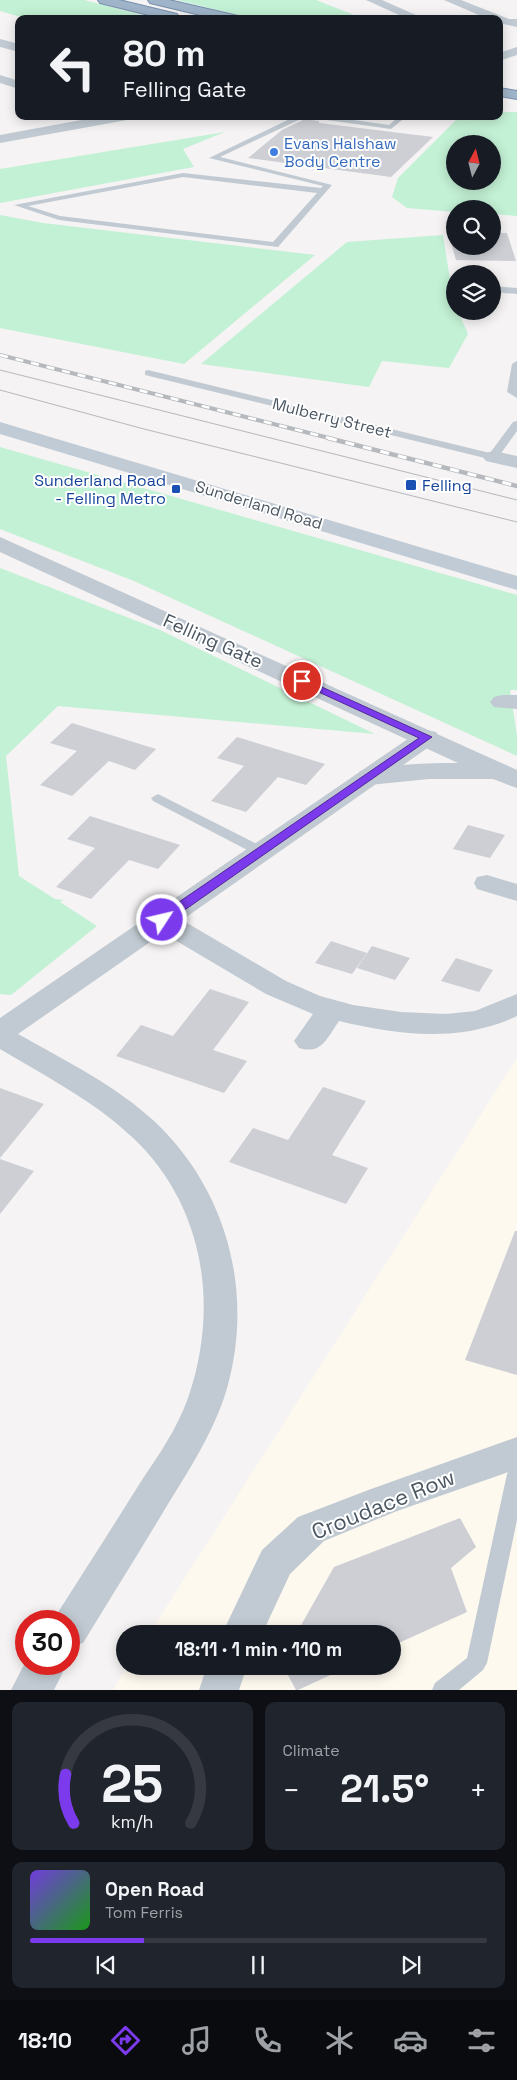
<!DOCTYPE html>
<meta charset="utf-8">
<style>
body{margin:0;font-family:"Space Grotesk",sans-serif;background:#20242c;color:#f1f3f6;height:100vh;display:flex;flex-direction:column;font-size:19px;white-space:nowrap}
*{box-sizing:border-box;margin:0}
p{font-size:16px;color:#9ea1a6}
.icon{flex:none;width:28px;height:28px;fill:none;stroke:currentColor;stroke-width:2;stroke-linecap:round;stroke-linejoin:round}
.map{position:relative;height:1690px;overflow:hidden}
.details{display:flex;flex-direction:column;gap:12px;padding:12px;background:#0d0f14;flex:1}
.details>*{flex:none}
.banner{position:absolute;left:15px;top:15px;width:488px;height:105px;border-radius:10px;box-shadow:0 2px 12px #0003;background:#171b24;color:#f1f3f6;overflow:hidden}
.needle{width:32px;rotate:7deg}
.tools{position:absolute;left:446px;top:135px;display:grid;gap:10px}
.tools a{display:grid;place-items:center;width:55px;height:55px;border-radius:50%;background:#171b24;box-shadow:0 2px 12px #0003;font-size:25px}
.speed{position:absolute;left:15px;top:1610px;display:flex;gap:10px;font-size:25px;font-weight:700;text-align:center}
.speed>*{display:grid;place-content:center;width:65px;height:65px;border-radius:50%;background:#171b24;box-shadow:0 2px 12px #0003;line-height:1}
.speed .limit{border:8px solid #d22;background:#fff;color:#111}
.pin{position:absolute;display:grid;place-items:center;width:42px;height:42px;color:#fff;margin:-21px;border:2px solid #fff;border-radius:50%;box-shadow:0 1px 5px #0007}
.me{position:absolute;width:55px;margin:-28px;rotate:55deg;stroke-linejoin:round;filter:drop-shadow(0 0 4px #0008)}
.turn{display:flex;align-items:center;gap:18px;height:105px;padding:0 25px;font-size:22px}
.turn .icon{width:65px;height:65px;stroke-width:2.5}
.turn b{display:block;font-size:35px;line-height:42px}
.big{font-size:38px;font-weight:600;line-height:1.1}
.details .card{flex:1;display:flex;flex-direction:column;justify-content:center;gap:8px;min-width:0;padding:0 18px;border-radius:10px;background:#20242c}
.details .dial{align-items:center;gap:0}
.dial svg{height:130px;overflow:visible;fill:none;stroke:#363941;stroke-width:7;stroke-linecap:round;text-anchor:middle}
.dial text{fill:#f1f3f6;stroke:none}
.song{display:flex;align-items:center;gap:15px}
.cover{width:60px;height:60px;border-radius:8px;background:linear-gradient(135deg,hsl(260 70% 55%),hsl(120 70% 35%))}
.played{height:5px;border-radius:2px;background:linear-gradient(90deg,#7c3aed 25%,#363941 25%)}
.keys{display:flex;justify-content:space-around;direction:ltr}
.heat{display:flex;justify-content:space-between;align-items:center;font-size:28px;direction:ltr}
.details .tiles{flex:1;display:grid;gap:12px;grid-template-columns:1fr 1fr}
.card:last-child{grid-column:span 2}
.trip{position:absolute;left:116px;top:1625px;width:285px;height:50px;border-radius:25px;background:#171b24;box-shadow:0 2px 12px #0003;font-weight:600;line-height:50px;text-align:center}
.tab-bar{display:flex;height:80px;justify-content:space-around;align-items:center;background:#090b0e;color:#9ea1a6}
.tab-bar .icon{width:35px;height:35px}
.tab-bar .current{color:#7c3aed}
.tab-bar b{font-size:22px;color:#f1f3f6}
.map>svg:first-child{display:block}
.commercial{fill:#fdf9ef}
.green{fill:#c3f1d5;fill-rule:evenodd}
.building{fill:#cdcfd5}
.lines{fill:none;stroke-linecap:round;stroke-linejoin:round}
.trunk-casing{stroke:#7690ad;stroke-width:2}
.service{fill:#c1cad2;fill-rule:evenodd}
.minor{fill:#c1cad2;fill-rule:evenodd}
.tertiary{fill:#c1cad2;fill-rule:evenodd}
.secondary{fill:#c1cbd6;fill-rule:evenodd}
.trunk{fill:#9fb4c9;fill-rule:evenodd}
.tram{stroke:#b5b8bd;stroke-width:1}
.rail-far1-casing{stroke:#b5b8bd;stroke-width:4}
.rail-casing{stroke:#b5b8bd;stroke-width:4.5}
.rail-far1{stroke:#fff;stroke-width:2.5;stroke-dasharray:8;stroke-linecap:butt}
.rail{stroke:#fff;stroke-width:3;stroke-dasharray:9;stroke-linecap:butt}
.route{fill:#7c3aed;stroke:#51269a}
.shop-dot{fill:#3f7fe0;stroke:#fff;stroke-width:2}
.transit-dot{fill:#1a4fb4;stroke:#fff;stroke-width:2}
.labels{text-anchor:middle;dominant-baseline:central;stroke-width:4;stroke-linejoin:round;paint-order:stroke}
.far-shop-label{font-size:16px;fill:#366cbe;stroke:#fff;text-anchor:start}
.far-street-label{font-size:16px;fill:#4a5661;stroke:#fff}
.far-transit-label{font-size:16px;fill:#164399;stroke:#fff;text-anchor:end}
.street-label{font-size:19px;fill:#4a5661;stroke:#fff}
.near-street-label{font-size:22px;fill:#4a5661;stroke:#fff}
</style>
<div class="map">
<svg width="517" height="1690" viewBox="0 0 517 1690">
<rect width="100%" height="100%" fill="#f5f3f3"/>
<path class="commercial" d="M517,1058v632h-404l15,-24h264v-32h-243z"/>
<g class="green">
<path d="M0,0h84l74,19h-130l-28,-8z"/>
<path d="M177,0h139l48,19h-111z"/>
<path d="M499,112h18v104l-24,-2 -1,-5h-37v3l-48,-4 -15,-11 6,-19 62,-62h39zM455,144h37v37h-37z"/>
<path d="M225,132l-42,17 11,18 -194,36v-34z"/>
<path d="M0,215l43,8 272,32 -131,109 -184,-36z"/>
<path d="M443,235l12,76h3l10,23 -19,34 -67,-7 -13,26 -168,-23 146,-122z"/>
<path d="M0,447l517,148v95h-7l7,46v20l-383,-175 -134,-52z"/>
<path d="M0,568l160,62 215,104 -317,-28 -52,50 13,120 36,23 9,1 -4,2 37,24 -86,69 -11,-1z"/>
</g>
<g class="building">
<path d="M305,119l14,2v2l114,14 -42,40 -143,-19 34,-28z"/>
<path d="M448,232h7v14h37v-13h15l9,28 -60,-1z"/>
<path d="M72,723l84,26 -21,21 -26,-9 -37,35 -32,-11 37,-34 -27,-8z"/>
<path d="M237,737l88,27 -19,21 -28,-8 -32,35 -35,-11 33,-35 -27,-8z"/>
<path d="M90,816l90,29 -22,24 -29,-9 -38,39 -35,-12 39,-39 -28,-9z"/>
<path d="M468,825l37,10 -15,23 -37,-9z"/>
<path d="M331,941l36,12 -15,21 -37,-11z"/>
<path d="M372,946l38,12 -15,22 -38,-12z"/>
<path d="M456,958l37,12 -14,22 -38,-11z"/>
<path d="M210,989l39,13 -36,48 34,11 -23,32 -108,-37 25,-31 32,11z"/>
<path d="M323,1087l43,14 -34,54 36,13 -22,36 -117,-42 24,-34 35,12z"/>
<path d="M0,1088l44,16 -44,54z"/>
<path d="M0,1159l34,12 -34,43z"/>
<path d="M515,1231h2v144l-52,-15z"/>
<path d="M460,1518l16,29 -25,21 16,44 -75,34v-12h-96l38,-67z"/>
<path d="M283,1666h67l-52,24h-2z"/>
</g>
<g class="lines">
<g class="trunk-casing">
<g id="trunk">
<path d="M98,0h21l58,14 2,3 -14,2 -65,-16z"/>
<path d="M148,0h21l69,16 2,3h-23l-67,-16z"/>
<path d="M499,88l18,3v8l-18,-3z"/>
</g>
</g>
<g class="service">
<path d="M296,116h30l63,9 10,-9h8l-16,13 -86,-12 -85,40 112,28 -54,62 -219,-27 -45,-15 169,-32 138,15 2,-2 -114,-28zM183,177l134,16 -44,49 -213,-26 -32,-10z"/>
<path d="M492,286l25,2v6l-25,-2z"/>
<path d="M517,361v37l-10,-6 5,-28z"/>
<path d="M148,370l342,83 23,-31 4,-1v10l-20,28 -4,1 -348,-85v-4z"/>
<path d="M158,794l107,54 2,3 -2,3h-10l-102,-53 -2,-3z"/>
<path d="M517,1466v54l-30,143 -4,7 -24,20h-27l3,-7 32,-25 40,-184 3,-6z"/>
</g>
<g class="minor">
<path d="M366,0h16l43,19h-17z"/>
<path d="M444,0h17l48,19h8v8l-18,-4v-4h-11z"/>
<path d="M0,39l19,5v8l-19,-5z"/>
<path d="M0,75l19,6v8l-19,-6z"/>
<path d="M103,116h31l-7,4 -127,23v-8z"/>
<path d="M493,451l24,5v12l-31,-7 -3,-4 3,-4z"/>
<path d="M502,695h15v14l-23,-2 -4,-5 4,-5z"/>
<path d="M427,730l9,2 3,5 -3,5 -254,178 104,61 34,15 33,9 48,7 45,2 29,-3 42,-17v22c-57,27 -119,19 -178,5 -12,17 -17,34 -40,27l-5,-7 19,-27 -47,-20 -103,-61 -145,101c46,26 97,51 136,87 76,71 102,179 70,277 -13,38 -35,72 -56,106 -28,47 -57,93 -85,139l-14,5v-27h-16l2,-4c28,-44 57,-89 85,-134 18,-27 37,-54 48,-85 32,-92 16,-194 -56,-261 -38,-36 -87,-61 -132,-88v-31l418,-286z"/>
<path d="M487,875l30,9v17l-40,-12 -3,-6 3,-6z"/>
<path d="M517,1437v32l-120,42 -73,30 -34,33 -28,60h-40l40,-84 36,-33 73,-28z"/>
<path d="M26,1661v3h41l-13,26h-43z"/>
<path d="M207,1666h40l-8,24h-40z"/>
</g>
<g class="tertiary">
<path d="M517,47v8l-18,6v-8z"/>
<path d="M0,537l517,233v18l-24,-9h-64l-60,6 -9,-2 -4,-6 4,-6c31,-7 66,-8 98,-8l-458,-211z"/>
</g>
<path class="secondary" d="M0,422l517,154v14l-517,-156z"/>
<use href="#trunk" class="trunk"/>
<g class="tram">
<path d="M0,370l517,130"/>
<path d="M0,390l144,39 373,93"/>
</g>
<g class="rail-far1-casing">
<path id="rail-far1" d="M0,355l333,84"/>
</g>
<g class="rail-casing">
<path id="rail" d="M328,438l189,48"/>
</g>
<use href="#rail-far1" class="rail-far1"/>
<use href="#rail" class="rail"/>
</g>
<path class="route" d="M302,678l130,59 -266,186h-9v-6l262,-179 -120,-55v-4z"/>
<circle class="shop-dot" cx="274" cy="152" r="5"/>
<g class="transit-dot">
<rect x="405" y="479" width="12" height="12" rx="2.5"/>
<rect x="171" y="484" width="10" height="10" rx="2.5"/>
</g>
<g class="labels">
<g class="far-shop-label">
<text x="284" y="143">Evans Halshaw<tspan x="284" dy="18">Body Centre</tspan></text>
</g>
<g class="far-street-label">
<text transform="translate(332 418) rotate(14)">Mulberry Street</text>
<text transform="translate(259 505) rotate(17)">Sunderland Road</text>
</g>
<g class="far-transit-label">
<text x="166" y="480">Sunderland Road<tspan x="166" dy="18">- Felling Metro</tspan></text>
<text x="422" y="485" text-anchor="start">Felling</text>
</g>
<g class="street-label">
<text transform="translate(213 641) rotate(24)">Felling Gate</text>
</g>
<g class="near-street-label">
<text transform="translate(383 1504) rotate(-22)">Croudace Row</text>
</g>
</g>
</svg>
<div class="tools">
<a><svg class="needle" viewBox="-14 -14 28 28"><path d="M0-13l5 13h-10z" fill="#e53935"/><path d="M0 13l5-13h-10z" fill="#9ea1a6"/></svg></a>
<a><svg class="icon" aria-label="search" viewBox="0 0 24 24"><circle cx="10" cy="10" r="6"/><path d="M15 15l6 6"/></svg></a>
<a><svg class="icon" aria-label="layers" viewBox="0 0 24 24"><path d="M12 4l9 5-9 5-9-5zM3 14l9 5 9-5"/></svg></a>
</div>
<div class="speed"><div class="limit">30</div></div>
<div class="pin" style="left:302px;top:681px;background:#d93025"><svg class="icon" aria-label="arrive" viewBox="0 0 24 24"><path d="M6 21V4h12l-3 4 3 4H6"/></svg></div>
<svg class="me" style="left:162px;top:920px" viewBox="-20 -20 40 40"><circle r="17" fill="#7c3aed" stroke="#fff" stroke-width="3"/><path d="M0-11L8 9 0 5-8 9z" fill="#fff"/></svg>
<div class="trip">18:11 · 1 min · 110 m</div>
<div class="banner">
<div class="turn"><svg class="icon" aria-label="left" viewBox="0 0 24 24"><path d="M17 20v-9H6M10 6l-5 5 5 5"/></svg><div><b>80 m</b>Felling Gate</div></div>
</div>
</div>
<section class="details">
<div class="tiles">
<div class="card dial"><svg viewBox="0 0 100 80">
<path d="M14 69A42 42 0 1 1 86 69"/>
<path d="M14 69A42 42 0 0 1 9 39" stroke="#7c3aed"/>
<text x="50" y="56" font-size="32" font-weight="700">25</text>
<text x="50" y="72" font-size="11">km/h</text>
</svg></div>
<div class="card"><p>Climate</p>
<div class="heat"><a>−</a><b class="big">21.5°</b><a>+</a></div>
</div>
<div class="card">
<div class="song"><i class="cover"></i><div><b>Open Road</b><p>Tom Ferris</p></div></div>
<div class="played"></div>
<div class="keys"><svg class="icon" aria-label="previous" viewBox="0 0 24 24"><path d="M18 5L8 12l10 7zM5 5v14"/></svg><svg class="icon" aria-label="pause" viewBox="0 0 24 24"><path d="M8 5v14M16 5v14"/></svg><svg class="icon" aria-label="next" viewBox="0 0 24 24"><path d="M6 5l10 7-10 7zM19 5v14"/></svg></div>
</div>
</div>
</section>
<nav class="tab-bar">
<b>18:10</b>
<svg class="icon current" aria-label="directions" viewBox="0 0 24 24"><path d="M12 3l9 9-9 9-9-9zM9 14v-3h6M13 9l2 2-2 2"/></svg>
<svg class="icon" aria-label="music" viewBox="0 0 24 24"><path d="M9 18V5l10-2v13"/><circle cx="6" cy="18" r="3"/><circle cx="16" cy="16" r="3"/></svg>
<svg class="icon" aria-label="phone" viewBox="0 0 24 24"><path d="M5 4h4l2 5-3 2q2 4 5 5l2-3 5 2v4C11 20 4 13 5 4z"/></svg>
<svg class="icon" aria-label="climate" viewBox="0 0 24 24"><path d="M12 3v18M4 7l16 10M4 17L20 7"/></svg>
<svg class="icon" aria-label="car" viewBox="0 0 24 24"><path d="M5 17H2v-5l4-1 3-4h7l3 4 3 1v5h-3M9 17h6M6 11h13"/><circle cx="7" cy="17" r="2"/><circle cx="17" cy="17" r="2"/></svg>
<svg class="icon" aria-label="filters" viewBox="0 0 24 24"><path d="M4 7h16M4 17h16"/><circle cx="9" cy="7" r="2"/><circle cx="15" cy="17" r="2"/></svg>
</nav>
